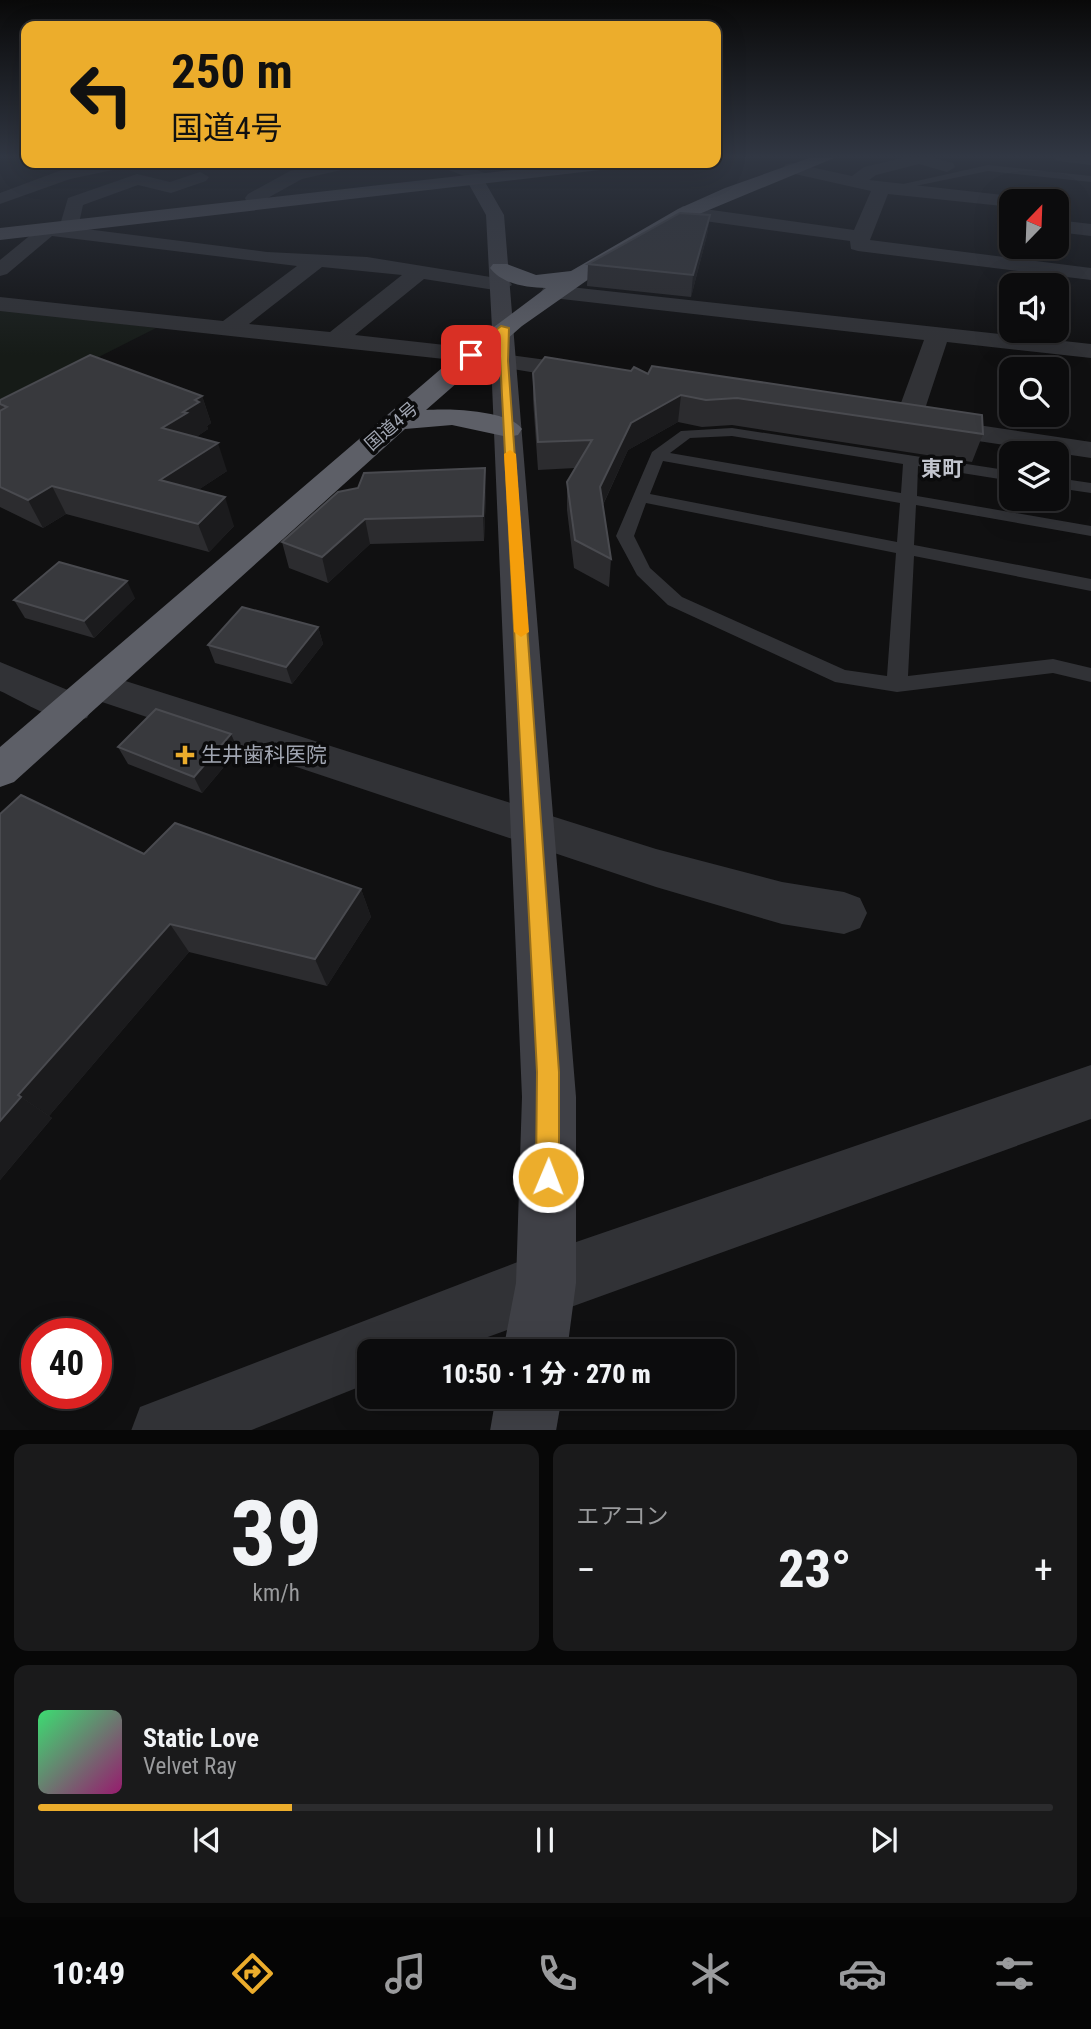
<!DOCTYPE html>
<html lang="ja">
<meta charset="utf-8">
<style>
body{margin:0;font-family:"Roboto Condensed","Noto Sans JP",sans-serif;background:#1a1a1b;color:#f1f3f6;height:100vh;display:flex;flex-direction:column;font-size:26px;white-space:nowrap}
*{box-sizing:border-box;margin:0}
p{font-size:23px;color:#9a9b9d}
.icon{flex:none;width:38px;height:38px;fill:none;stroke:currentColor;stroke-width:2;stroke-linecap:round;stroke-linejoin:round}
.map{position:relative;height:1430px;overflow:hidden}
.side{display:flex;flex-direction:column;gap:14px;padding:14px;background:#070707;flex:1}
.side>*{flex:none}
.guide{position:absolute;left:21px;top:21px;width:700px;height:147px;border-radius:14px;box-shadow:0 7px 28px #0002,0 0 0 2px #2c2c2e;background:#ecad2c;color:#111;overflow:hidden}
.needle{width:46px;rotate:23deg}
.buttons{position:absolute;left:999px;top:189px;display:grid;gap:14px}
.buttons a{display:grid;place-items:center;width:70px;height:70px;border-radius:14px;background:#0c0c0d;box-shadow:0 7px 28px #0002,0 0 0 2px #2c2c2e;font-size:35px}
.speed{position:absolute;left:21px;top:1318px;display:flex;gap:14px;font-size:35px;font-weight:700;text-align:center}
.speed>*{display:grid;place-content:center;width:91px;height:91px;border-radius:50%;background:#0c0c0d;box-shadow:0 7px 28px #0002,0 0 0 2px #2c2c2e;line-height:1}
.speed .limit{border:10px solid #d22;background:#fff;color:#111}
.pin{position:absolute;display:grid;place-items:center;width:60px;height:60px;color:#fff;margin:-30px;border-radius:14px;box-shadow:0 4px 10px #0006}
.me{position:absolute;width:77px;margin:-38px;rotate:1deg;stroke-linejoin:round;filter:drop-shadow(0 0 5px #0008)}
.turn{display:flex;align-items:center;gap:24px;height:147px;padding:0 35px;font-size:32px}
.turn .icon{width:91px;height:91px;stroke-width:2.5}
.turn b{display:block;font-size:49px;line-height:60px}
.big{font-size:52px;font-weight:800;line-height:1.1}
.side .tile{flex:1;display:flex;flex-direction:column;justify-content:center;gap:10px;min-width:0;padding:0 24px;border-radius:14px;background:#1a1a1b}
.side .dial{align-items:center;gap:0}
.dial b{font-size:91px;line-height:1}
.song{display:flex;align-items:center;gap:21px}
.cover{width:84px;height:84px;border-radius:10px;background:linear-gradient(135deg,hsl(140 70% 55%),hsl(320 70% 35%))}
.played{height:7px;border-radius:4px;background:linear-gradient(90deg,#ecad2c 25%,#2c2c2e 25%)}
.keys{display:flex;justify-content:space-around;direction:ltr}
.heat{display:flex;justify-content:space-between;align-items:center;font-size:38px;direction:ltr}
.side .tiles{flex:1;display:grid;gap:14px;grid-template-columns:1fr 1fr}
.tile:last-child{grid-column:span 2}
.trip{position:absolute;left:357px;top:1339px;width:378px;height:70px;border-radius:14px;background:#0c0c0d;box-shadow:0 7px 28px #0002,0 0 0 2px #2c2c2e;font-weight:800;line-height:70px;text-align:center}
.tabs{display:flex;height:112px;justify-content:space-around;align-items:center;background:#050505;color:#9a9b9d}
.tabs .icon{width:49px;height:49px}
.tabs .current{color:#ecad2c}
.tabs b{font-size:32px;color:#f1f3f6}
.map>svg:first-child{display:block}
.green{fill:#161b17}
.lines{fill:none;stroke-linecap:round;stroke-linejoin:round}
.lane{fill:#313236;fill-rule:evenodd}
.street{fill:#313236;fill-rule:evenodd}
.secondary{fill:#3f4046;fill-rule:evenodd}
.primary{fill:#4d4e55;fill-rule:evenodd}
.highway{fill:#5d5f67;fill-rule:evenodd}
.wall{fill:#2c2c2f}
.shaded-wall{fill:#1b1b1d}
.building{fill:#38393d;stroke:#494a4f;stroke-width:2}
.route{fill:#ecad2c;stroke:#99701d;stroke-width:2}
.slow{fill:#f59e0b}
.poi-dot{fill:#ecad2c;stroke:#0b0b0c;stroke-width:2.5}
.labels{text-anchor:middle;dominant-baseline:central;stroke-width:7;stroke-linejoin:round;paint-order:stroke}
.far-street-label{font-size:18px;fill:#a1a6b2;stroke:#0b0b0c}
.far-quarter-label{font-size:21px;font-weight:bold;fill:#c2c5ce;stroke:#0b0b0c}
.poi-label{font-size:21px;fill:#a1a6b2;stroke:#0b0b0c;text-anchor:start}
</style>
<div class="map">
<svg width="1091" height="1431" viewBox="0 0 1091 1431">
<rect width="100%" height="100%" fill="#101011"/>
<path class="green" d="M0,308l156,20 -156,79z"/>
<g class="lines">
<g class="lane">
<path d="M988,165l103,11v6l-103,-11 -102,21 -5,-3z"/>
<path d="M732,428l280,43v10l-94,-15 -1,30 174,30v10l-175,-31 -2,40 177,34v12l-177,-35 -6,120 145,-17 38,9v14l-38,-9 -156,19 -62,-10 -167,-77 -31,-30 -21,-39 36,-84 29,-21zM732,436l171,28 -2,29 -231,-40 20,-15zM663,461l237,42 -3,39 -247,-48zM646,503l250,50 -9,123 -42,-6 -163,-73 -32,-29 -16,-32z"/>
<path d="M1057,478l34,5v10l-34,-5z"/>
</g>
<g class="street">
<path d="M911,156h16l26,7 2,4 -8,5 -28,-8 -43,11 -7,5 143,16 9,5h-9v6l-124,-13 -18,46 221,28v12l-233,-29 -7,-2 -1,-8 -167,-23 -9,-6 9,-6 171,24 17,-39 -85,-19 -3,-4 3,-4 6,-1 60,13 12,-9z"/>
<path d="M1050,156h41v9l-33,-4z"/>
<path d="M98,163h31l-2,4 -57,12 -70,25v-11l59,-22z"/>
<path d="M327,163h29l-2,4 -52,12 -38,21 -1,8h-14l-4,-10 3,-4 42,-23z"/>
<path d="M439,163h23l33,15 -9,5 -6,-1 -39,-15z"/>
<path d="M517,163l47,3 3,4 -9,5 -39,-8z"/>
<path d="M200,172l9,5 -3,4 -35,12 -33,-8 -55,20 -5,23 189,24 100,5 142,23 3,5 -11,6 -77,-12 -69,56 117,13 9,2 3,5 -3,5 -9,2 -472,-51v-14l223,24 74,-55 -245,-30 -45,38 -7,2v-16l33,-27 3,-8h24l8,-27 69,-24 33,8zM322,267l80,8 -72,57 -81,-8z"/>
<path d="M1057,220l34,4v12l-34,-4z"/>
<path d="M552,285l539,59v14l-144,-16 -26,79 10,-3 160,24v16l-160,-24 -10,-2 -3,-6 -11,4 -10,-2 -3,-6 30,-82 -380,-43 -3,-5 3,-5z"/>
<path d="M503,354l88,12 9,3 4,5 -4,5 -9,3 -97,-16 -3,-5 3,-5z"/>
<path d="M0,662l87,36 5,10 -5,10c-28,9 -62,-16 -87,-27z"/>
<path d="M97,672l559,177 126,33 62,10 16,6 7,15 -7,15 -16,6 -62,-10 -126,-37 -572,-191 -6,-10 6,-10z"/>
<path d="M1091,1065v54l-642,232h-80v32l-120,48h-118l9,-24 375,-144z"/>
</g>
<g class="secondary">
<path d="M475,174l6,1 23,40 72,882v186l-9,68h-64l13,-68 6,-186 -31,-736 1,-33 -6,-113 -20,-36z"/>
<path d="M496,1396h66l-6,35h-66z"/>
</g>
<path class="primary" d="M575,163h50l-8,5 -617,72v-12z"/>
<path class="highway" d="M815,156h24l-147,61 -86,50 -84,59 -96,84c22,-2 83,0 96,19l-4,6 -10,2 -56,-12 -47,4 -391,353 -14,5v-40l463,-397 83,-62c-19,0 -44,-4 -56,-20l3,-4h14l29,11 35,-4 107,-62 47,-21z"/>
</g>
<g class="wall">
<path d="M710,215l-3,20 -16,62 -104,-11 1,-22z"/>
<path d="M533,373l115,1 335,60 -11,28 -240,-37 -30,2 -24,-5 -50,28 -25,55 8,54 -2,28 -35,-19 -7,-58v-28l8,-14 -37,2 -5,-70z"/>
<path d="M202,396l9,27 -4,3 1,3 -12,8 31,34 -29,19 36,36 -25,26 -143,-38 -23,14 -43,-21v-107z"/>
<path d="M338,492l148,1 -2,48 -114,3 -42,39 -39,-15 -7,-26z"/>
<path d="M135,598l-41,40 -69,-20 -11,-18z"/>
<path d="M318,627l5,17 -31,40 -77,-21 -7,-18z"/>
<path d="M231,734l7,16 -36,43 -74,-29 -10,-17z"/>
<path d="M0,814l144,40 217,35 10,28 -44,69 -138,-34 -140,164 3,2 -52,62z"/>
</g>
<g class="shaded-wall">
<path d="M710,215l-3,20 -16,62 2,-22z"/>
<path d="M681,395l-3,27 -50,28 -30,65 2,-28 31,-64z"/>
<path d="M202,396l9,27 -4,3 1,3 -13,9 -33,-10 21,-16 12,-12z"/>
<path d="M218,443l9,28 -56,37 -11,-28z"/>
<path d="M485,468l1,25 -2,48 -1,-25z"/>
<path d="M52,486l14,28 -23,14 -15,-28z"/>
<path d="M225,497l9,29 -25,26 -11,-28z"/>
<path d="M365,519l5,25 -42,39 -6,-26z"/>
<path d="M127,581l8,17 -41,40 -10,-17z"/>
<path d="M318,627l5,17 -31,40 -6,-17z"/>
<path d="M231,734l7,16 -36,43 -8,-16z"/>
<path d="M361,889l10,28 -44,69 -12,-27z"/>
<path d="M170,924l19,28 -140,164 -31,-21z"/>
<path d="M21,1097l31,21 -52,62v-59z"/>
</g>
<g class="building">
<path d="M680,213l30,2 -17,60 -105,-11z"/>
<path d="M90,355l112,41 -7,4 4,2 -16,10 4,1 -25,15 56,15 -58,37 65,17 -27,27 -146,-38 -24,14 -28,-13v-76l7,-4 -7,-3v-4z"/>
<path d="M545,357l86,14 3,-4 14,7 4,-8 330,49 1,19 -246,-36 -31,2 -25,-5 -50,28 -31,64 11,72 -36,-19 -8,-58 25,-42 -54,2 -5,-69z"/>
<path d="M485,468l-2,48 -118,3 -43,38 -40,-15 56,-50 20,-4 6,-15z"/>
<path d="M59,562l68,19 -43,40 -70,-21z"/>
<path d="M242,607l76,20 -32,40 -78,-22z"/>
<path d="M156,709l75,25 -37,43 -76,-30z"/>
<path d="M21,795l123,59 31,-31 186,66 -46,70 -145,-35 -152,171 3,2 -21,24v-307z"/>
</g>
<linearGradient id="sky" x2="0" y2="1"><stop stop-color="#090909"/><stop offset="0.44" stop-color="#313743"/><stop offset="1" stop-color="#313743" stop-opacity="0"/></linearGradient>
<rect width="1091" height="356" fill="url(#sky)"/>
<path class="route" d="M501,326l8,2 -1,33 51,711v105l-3,8 -8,4 -9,-4 -3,-8 1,-105 -38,-735 -24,20 -9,-2z"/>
<path class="slow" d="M510,450l6,4 13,178 -8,5 -7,-5 -10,-178z"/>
<path class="poi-dot" d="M181.5 744.5h7v7h7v7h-7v7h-7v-7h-7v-7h7z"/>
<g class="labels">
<g class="far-street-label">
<text transform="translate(391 426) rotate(-41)">国道4号</text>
</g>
<g class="far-quarter-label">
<text x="942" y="469">東町</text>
</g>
<g class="poi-label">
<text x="201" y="755">生井歯科医院</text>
</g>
</g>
</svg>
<div class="buttons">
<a><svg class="needle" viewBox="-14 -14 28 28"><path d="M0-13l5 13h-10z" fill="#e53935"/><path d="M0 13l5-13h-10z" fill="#9a9b9d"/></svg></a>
<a><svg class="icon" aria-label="sound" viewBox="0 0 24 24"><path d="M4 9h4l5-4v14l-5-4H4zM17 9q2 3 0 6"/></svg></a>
<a><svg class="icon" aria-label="search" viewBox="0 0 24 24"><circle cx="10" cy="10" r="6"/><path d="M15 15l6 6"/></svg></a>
<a><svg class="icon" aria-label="layers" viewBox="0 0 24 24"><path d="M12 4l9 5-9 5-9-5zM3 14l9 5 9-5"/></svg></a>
</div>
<div class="speed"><div class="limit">40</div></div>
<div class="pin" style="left:471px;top:355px;background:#d93025"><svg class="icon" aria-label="arrive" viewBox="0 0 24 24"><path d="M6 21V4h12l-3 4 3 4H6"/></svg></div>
<svg class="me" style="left:548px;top:1177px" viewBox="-20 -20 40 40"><circle r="17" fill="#ecad2c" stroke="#fff" stroke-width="3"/><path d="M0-11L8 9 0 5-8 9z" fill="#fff"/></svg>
<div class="trip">10:50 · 1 分 · 270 m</div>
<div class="guide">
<div class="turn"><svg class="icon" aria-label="left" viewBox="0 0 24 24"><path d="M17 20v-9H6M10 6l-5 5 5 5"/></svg><div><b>250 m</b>国道4号</div></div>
</div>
</div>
<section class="side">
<div class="tiles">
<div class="tile dial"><b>39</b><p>km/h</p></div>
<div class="tile"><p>エアコン</p>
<div class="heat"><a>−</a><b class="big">23°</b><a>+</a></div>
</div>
<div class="tile">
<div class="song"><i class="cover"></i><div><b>Static Love</b><p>Velvet Ray</p></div></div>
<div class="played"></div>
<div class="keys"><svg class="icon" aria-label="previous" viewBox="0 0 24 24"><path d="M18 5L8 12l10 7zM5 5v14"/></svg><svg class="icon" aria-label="pause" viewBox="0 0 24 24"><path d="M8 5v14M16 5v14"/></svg><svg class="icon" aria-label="next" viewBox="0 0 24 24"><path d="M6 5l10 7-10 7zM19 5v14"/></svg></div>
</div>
</div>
</section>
<nav class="tabs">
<b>10:49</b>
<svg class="icon current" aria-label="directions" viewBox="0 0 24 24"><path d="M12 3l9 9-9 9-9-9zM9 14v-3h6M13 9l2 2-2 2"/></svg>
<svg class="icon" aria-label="music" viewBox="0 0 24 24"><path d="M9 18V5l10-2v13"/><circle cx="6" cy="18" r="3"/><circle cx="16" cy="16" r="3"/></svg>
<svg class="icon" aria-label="phone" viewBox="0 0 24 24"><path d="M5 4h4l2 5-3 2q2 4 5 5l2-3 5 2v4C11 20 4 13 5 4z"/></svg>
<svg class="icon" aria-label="climate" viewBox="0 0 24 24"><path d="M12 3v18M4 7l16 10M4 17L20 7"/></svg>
<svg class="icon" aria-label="car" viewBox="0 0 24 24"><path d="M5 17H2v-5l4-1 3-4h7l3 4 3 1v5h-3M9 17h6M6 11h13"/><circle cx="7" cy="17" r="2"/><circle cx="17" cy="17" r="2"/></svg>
<svg class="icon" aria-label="filters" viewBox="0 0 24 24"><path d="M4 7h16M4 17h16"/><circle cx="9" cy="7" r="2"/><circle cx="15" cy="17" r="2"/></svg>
</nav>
